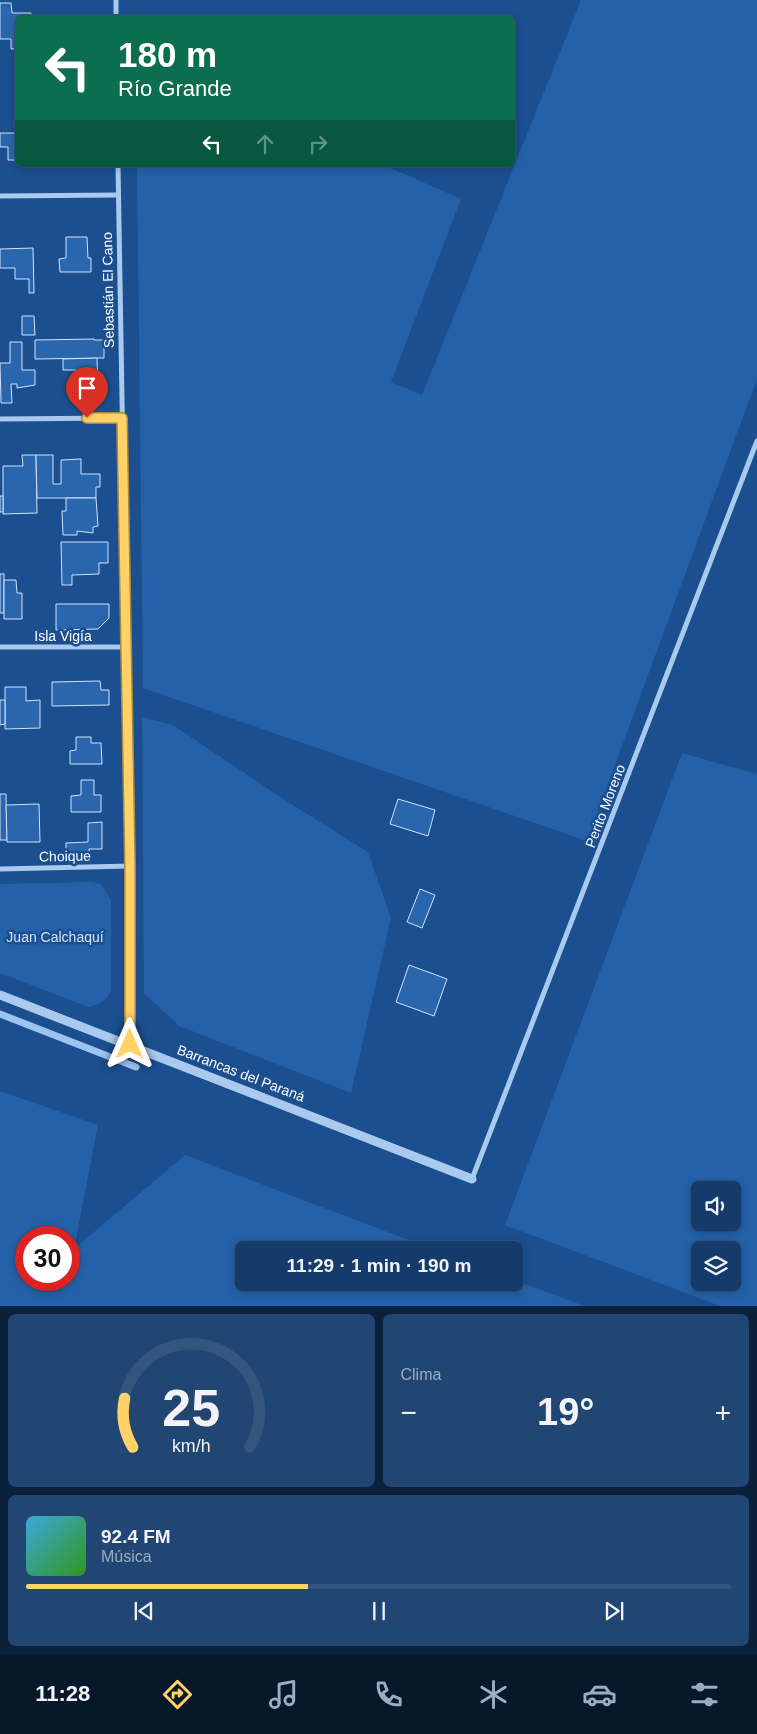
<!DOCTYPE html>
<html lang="es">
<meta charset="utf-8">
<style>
body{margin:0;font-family:Helvetica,sans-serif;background:#214673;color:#f1f3f6;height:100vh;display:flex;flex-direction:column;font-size:19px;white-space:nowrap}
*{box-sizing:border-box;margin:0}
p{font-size:16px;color:#9dadc1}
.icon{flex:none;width:28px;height:28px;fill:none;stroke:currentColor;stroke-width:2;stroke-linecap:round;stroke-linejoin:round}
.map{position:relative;height:1306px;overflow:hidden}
.side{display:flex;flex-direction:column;gap:8px;padding:8px;background:#0b203b;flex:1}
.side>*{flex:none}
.guide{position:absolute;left:15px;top:15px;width:500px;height:152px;border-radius:8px;box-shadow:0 2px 8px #0003,0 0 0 1px #33557e;background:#0b6e4f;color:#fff;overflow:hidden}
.fabs{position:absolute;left:691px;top:1181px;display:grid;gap:10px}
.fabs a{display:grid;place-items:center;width:50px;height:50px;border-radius:8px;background:#143b6b;box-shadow:0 2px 8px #0003,0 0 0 1px #33557e;font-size:25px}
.speed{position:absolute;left:15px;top:1226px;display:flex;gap:10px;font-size:25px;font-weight:700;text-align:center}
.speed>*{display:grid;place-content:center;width:65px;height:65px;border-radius:50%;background:#143b6b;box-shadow:0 2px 8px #0003,0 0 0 1px #33557e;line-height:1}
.speed .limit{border:8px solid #d22;background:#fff;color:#111}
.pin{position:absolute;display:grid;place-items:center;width:42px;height:42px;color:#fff;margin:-51px -21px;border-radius:50% 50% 50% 0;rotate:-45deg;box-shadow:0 0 5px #0007}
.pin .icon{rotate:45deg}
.me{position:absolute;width:55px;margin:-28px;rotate:0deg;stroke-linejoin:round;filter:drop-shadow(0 0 4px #0008)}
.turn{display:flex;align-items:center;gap:18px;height:105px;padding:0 20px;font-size:22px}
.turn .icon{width:65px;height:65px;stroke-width:2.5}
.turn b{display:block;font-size:35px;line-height:42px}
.lanes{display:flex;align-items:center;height:48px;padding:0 20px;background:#0003;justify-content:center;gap:25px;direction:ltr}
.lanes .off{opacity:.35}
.big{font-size:38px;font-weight:600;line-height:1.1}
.side .widget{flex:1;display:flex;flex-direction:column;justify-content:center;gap:8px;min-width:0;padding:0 18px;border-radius:8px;background:#214673}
.side .dial{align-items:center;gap:0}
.dial svg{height:130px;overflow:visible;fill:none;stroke:#33557e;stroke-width:7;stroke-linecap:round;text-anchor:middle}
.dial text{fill:#f1f3f6;stroke:none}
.song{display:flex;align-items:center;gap:15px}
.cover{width:60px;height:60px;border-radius:8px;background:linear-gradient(135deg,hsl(200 70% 55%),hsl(110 70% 35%))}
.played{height:5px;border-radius:2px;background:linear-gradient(90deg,#ffd166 40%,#33557e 40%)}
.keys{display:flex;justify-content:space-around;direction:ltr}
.heat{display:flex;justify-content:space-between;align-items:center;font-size:28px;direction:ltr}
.side .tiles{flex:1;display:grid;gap:8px;grid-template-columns:1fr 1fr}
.widget:last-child{grid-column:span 2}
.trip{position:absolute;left:235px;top:1241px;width:288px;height:50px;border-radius:8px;background:#143b6b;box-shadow:0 2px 8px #0003,0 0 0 1px #33557e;font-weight:600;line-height:50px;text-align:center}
.tab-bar{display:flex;height:80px;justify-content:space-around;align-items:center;background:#08182b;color:#9dadc1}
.tab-bar .icon{width:35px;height:35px}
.tab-bar .on{color:#ffd166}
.tab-bar b{font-size:22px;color:#f1f3f6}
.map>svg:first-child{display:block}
.green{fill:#2461a8;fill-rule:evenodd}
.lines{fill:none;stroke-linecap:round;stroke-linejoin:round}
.stream{stroke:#9cc4f0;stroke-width:7}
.building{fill:#2a66ad;stroke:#cfe3fa}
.minor{stroke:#a9c9ee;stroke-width:5}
.tertiary{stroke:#a9c9ee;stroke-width:9}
.route-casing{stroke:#a68842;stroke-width:12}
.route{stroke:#ffd166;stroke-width:9}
.labels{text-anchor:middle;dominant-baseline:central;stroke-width:5;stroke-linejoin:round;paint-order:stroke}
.street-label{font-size:14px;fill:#fff;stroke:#1b4f8f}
.park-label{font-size:14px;fill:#cfe3fa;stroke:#1b4f8f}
</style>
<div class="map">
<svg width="757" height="1307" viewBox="0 0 757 1307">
<rect width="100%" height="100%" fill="#1b4f8f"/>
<g class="green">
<path d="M581,0h176v379l-170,462 -444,-153 -6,-523h247l77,34 -70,183 31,13z"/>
<path d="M142,717l31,8 115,77 80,50 23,66 -40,175 -172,-67 -35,-33z"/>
<path d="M682,753l75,21v532h-37l-215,-81zM700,1190h32v32h-32zM700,1250h32v32h-32z"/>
<path d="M91,882l10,2 10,16v90c-5,11 -11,15 -23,17l-88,-34v-89z"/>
<path d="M0,1091l98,34 -24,124 111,-94 250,95h-191v32h270v-2l71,26h-585zM26,1238h43v42h-43z"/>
</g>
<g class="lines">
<path class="stream" d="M0,1014l136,53"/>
</g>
<g class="building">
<path d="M0,3h11l1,10h19v5h-13v31h-7v-10h-11z"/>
<path d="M16,107l2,53h-10v-13h-8v-14h16z"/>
<path d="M66,237h21l1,21h3v14h-31l-1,-13 7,-1z"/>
<path d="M33,248l1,45h-5v-14h-14v-11h-15v-19z"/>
<path d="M22,316h12l1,19h-13z"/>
<path d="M94,339v1h10v18l-69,1v-19z"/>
<path d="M10,342h12v28h13v15l-18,3v-4h-6l1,19h-11l-1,-40h10z"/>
<path d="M97,358l1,31 -3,1v12h-18l-1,-32h-13v-11z"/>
<path d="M22,455h14l1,58 -34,1v-48h20z"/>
<path d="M36,455h17v29h8v-24l20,-1v15h19v13h-4v11h-59z"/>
<rect x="0" y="496" width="3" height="16"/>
<path d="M66,498h30l2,28 -5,1v6l-16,-2v4h-14l-1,-24h4z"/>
<path d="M61,542h47v21h-9v11l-27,1v10h-10z"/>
<rect x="0" y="574" width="4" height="39"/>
<path d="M4,580h12l1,13h5v26h-18z"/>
<path d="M56,604h53v14l-11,11 -42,1z"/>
<path d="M100,681l1,9h8v15l-57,1v-24z"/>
<path d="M5,687h21v14l14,-1v28l-35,1z"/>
<path d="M0,700h5v24l-5,1z"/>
<path d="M76,737h15v6h10l1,21h-32v-13l6,-1z"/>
<path d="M81,780h13v15h7v17h-30v-16l10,-1z"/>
<path d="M0,794h6l1,46h-7z"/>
<path d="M398,799l37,11 -7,26 -38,-12z"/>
<path d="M39,804l1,38h-33l-1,-37z"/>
<path d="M102,822v27h-13v7h-23v-13l22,-1v-19z"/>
<path d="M420,889l15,6 -13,33 -15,-6z"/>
<path d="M409,965l38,14 -13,37 -38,-14z"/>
</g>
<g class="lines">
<g class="minor">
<path d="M116,0v18"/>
<path d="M118,165l12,701v178"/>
<path d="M0,196l118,-1"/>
<path d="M0,419l122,-1"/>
<path d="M0,647h127"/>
<path d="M0,869l130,-3"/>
<path d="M472,1179l285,-738"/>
</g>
<path class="tertiary" d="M0,995l472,184"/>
</g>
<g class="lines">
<g class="route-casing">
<path id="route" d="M87,418h35l8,448v178"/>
</g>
<use href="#route" class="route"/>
</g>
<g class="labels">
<g class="street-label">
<text transform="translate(108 290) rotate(-91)">Sebastián El Cano</text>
<text x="63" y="636">Isla Vigía</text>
<text transform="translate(605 806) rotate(-69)">Perito Moreno</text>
<text transform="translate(65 856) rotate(-1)">Choique</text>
<text transform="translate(241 1073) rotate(21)">Barrancas del Paraná</text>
</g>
<g class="park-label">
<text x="55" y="937">Juan Calchaquí</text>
</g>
</g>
</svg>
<div class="fabs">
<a><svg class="icon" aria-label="sound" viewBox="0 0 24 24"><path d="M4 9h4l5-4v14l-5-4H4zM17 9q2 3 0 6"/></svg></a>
<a><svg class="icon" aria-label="layers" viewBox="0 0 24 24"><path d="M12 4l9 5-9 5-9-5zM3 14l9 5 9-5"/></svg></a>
</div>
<div class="speed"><div class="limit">30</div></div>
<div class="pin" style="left:87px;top:418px;background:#d93025"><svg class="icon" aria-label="arrive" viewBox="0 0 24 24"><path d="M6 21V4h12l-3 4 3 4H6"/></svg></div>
<svg class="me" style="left:130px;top:1044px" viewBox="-20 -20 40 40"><path d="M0-17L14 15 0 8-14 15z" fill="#ffd166" stroke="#fff" stroke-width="4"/></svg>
<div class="trip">11:29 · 1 min · 190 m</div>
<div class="guide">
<div class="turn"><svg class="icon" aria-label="left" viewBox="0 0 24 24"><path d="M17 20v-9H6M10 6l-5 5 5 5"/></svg><div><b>180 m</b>Río Grande</div></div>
<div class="lanes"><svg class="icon" aria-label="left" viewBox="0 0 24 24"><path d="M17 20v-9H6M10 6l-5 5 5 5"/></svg><svg class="icon off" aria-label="ahead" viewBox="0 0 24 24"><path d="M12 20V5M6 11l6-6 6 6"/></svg><svg class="icon off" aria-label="right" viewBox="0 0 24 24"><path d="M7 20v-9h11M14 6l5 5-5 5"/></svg></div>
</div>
</div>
<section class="side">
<div class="tiles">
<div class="widget dial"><svg viewBox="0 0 100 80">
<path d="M14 69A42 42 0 1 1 86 69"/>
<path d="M14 69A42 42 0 0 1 9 39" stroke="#ffd166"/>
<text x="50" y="56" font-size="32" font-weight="700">25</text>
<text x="50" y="72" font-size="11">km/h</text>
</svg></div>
<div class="widget"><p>Clima</p>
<div class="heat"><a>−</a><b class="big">19°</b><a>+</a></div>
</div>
<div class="widget">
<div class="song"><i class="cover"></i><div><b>92.4 FM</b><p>Música</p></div></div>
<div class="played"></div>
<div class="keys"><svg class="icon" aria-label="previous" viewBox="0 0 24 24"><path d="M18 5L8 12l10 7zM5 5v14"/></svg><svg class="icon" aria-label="pause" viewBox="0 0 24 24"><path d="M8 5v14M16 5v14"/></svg><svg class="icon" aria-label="next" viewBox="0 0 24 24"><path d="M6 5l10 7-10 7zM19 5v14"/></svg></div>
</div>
</div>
</section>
<nav class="tab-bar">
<b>11:28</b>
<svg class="icon on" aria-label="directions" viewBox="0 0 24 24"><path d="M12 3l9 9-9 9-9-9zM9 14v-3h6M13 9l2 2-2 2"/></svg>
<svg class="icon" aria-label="music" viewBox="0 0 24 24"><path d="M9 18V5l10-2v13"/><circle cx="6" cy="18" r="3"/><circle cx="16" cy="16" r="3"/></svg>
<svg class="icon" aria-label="phone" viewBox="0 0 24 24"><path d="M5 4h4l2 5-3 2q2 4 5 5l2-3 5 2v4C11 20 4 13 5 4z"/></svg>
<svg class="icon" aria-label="climate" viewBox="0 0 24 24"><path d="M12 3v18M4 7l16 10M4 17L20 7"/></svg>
<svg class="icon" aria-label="car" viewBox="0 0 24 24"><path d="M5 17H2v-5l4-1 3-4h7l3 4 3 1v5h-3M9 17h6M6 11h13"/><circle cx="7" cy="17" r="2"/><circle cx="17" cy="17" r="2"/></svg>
<svg class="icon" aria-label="filters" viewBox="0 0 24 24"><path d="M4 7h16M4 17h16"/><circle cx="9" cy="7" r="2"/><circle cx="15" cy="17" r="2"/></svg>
</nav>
